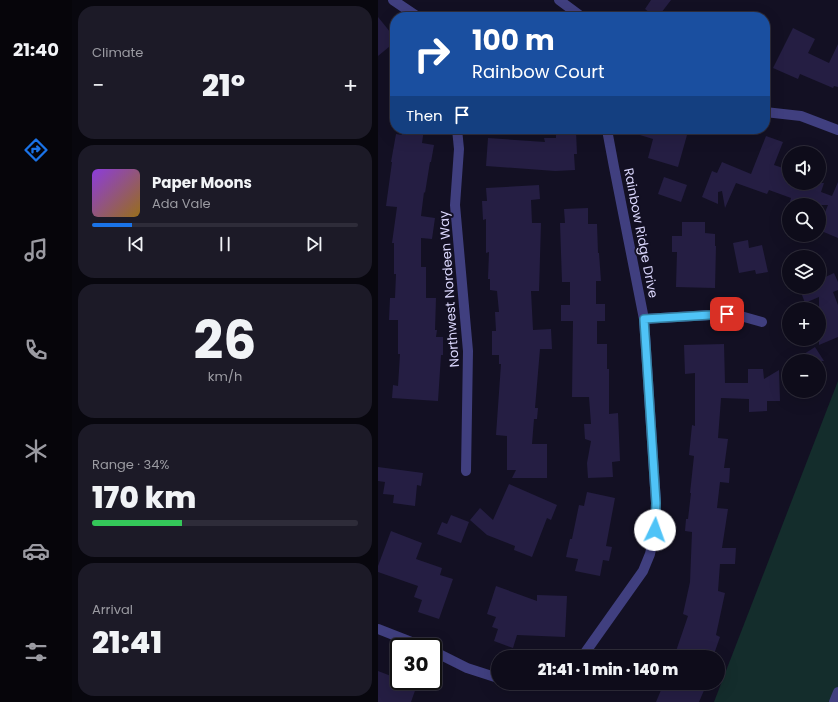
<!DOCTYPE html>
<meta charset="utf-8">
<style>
body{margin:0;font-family:Poppins,sans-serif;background:#1c1a27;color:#f1f3f6;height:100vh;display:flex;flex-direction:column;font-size:15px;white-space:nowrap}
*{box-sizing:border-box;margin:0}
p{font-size:13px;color:#9b9ba2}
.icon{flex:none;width:22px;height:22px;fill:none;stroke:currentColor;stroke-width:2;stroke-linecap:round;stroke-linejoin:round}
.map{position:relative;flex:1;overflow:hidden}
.panel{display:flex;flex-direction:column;gap:6px;padding:6px;background:#08070e;width:306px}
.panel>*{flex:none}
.top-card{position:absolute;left:12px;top:12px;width:380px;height:122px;border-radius:16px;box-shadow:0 4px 16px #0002,0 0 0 1px #2e2c39;background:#1a4fa0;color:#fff;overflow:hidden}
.tools{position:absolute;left:404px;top:146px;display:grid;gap:8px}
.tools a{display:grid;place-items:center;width:44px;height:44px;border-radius:50%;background:#0e0c1a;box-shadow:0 4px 16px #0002,0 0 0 1px #2e2c39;font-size:20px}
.speed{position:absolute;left:12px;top:638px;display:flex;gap:8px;font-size:20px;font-weight:700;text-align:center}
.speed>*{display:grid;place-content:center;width:52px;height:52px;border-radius:50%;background:#0e0c1a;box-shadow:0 4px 16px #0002,0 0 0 1px #2e2c39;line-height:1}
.speed .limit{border:2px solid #111;border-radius:6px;background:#fff;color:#111}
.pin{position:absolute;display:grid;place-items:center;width:34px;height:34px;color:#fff;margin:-17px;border-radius:8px;box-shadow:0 2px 6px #0006}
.me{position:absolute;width:44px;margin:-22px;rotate:3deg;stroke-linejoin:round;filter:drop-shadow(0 0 3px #0008)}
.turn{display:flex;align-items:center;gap:14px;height:84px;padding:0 16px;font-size:18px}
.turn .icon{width:52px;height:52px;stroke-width:2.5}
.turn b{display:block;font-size:28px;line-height:34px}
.then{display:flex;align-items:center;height:38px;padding:0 16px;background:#0003;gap:8px;font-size:15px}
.big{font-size:30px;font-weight:800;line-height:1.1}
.panel .tile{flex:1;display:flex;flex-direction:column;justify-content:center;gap:6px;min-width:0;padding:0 14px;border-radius:16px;background:#1c1a27}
.panel .dial{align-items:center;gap:0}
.dial b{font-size:52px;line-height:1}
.song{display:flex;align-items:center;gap:12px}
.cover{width:48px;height:48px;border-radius:6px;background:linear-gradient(135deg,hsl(270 70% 55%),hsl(40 70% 35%))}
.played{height:4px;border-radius:2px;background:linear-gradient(90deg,#1a73e8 15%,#2e2c39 15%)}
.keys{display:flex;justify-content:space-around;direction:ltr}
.heat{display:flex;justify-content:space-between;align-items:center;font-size:22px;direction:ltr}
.charge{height:6px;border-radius:3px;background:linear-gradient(90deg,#34c759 34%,#2e2c39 0)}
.trip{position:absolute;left:113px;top:650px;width:234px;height:40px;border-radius:20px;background:#0e0c1a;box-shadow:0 4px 16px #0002,0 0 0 1px #2e2c39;font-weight:800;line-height:40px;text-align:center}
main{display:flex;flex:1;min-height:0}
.tabs{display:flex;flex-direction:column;width:72px;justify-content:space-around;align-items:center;background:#06050a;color:#9b9ba2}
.tabs .icon{width:28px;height:28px}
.tabs .active{color:#1a73e8}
.tabs b{font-size:18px;color:#f1f3f6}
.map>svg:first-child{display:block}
.green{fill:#142d2c}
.building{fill:#251e43}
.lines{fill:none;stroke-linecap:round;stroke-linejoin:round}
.minor{stroke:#403f7f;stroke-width:10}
.route-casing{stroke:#337fa1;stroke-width:10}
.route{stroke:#4fc3f7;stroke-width:7}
.labels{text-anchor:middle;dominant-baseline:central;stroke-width:4;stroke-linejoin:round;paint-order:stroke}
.street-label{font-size:13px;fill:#dad6fc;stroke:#131023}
</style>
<main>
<nav class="tabs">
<b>21:40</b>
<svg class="icon active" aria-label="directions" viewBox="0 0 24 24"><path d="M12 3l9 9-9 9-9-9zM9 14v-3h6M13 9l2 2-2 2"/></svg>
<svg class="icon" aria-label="music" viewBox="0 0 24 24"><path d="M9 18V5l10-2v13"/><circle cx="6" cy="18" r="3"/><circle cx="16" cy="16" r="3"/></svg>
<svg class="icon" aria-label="phone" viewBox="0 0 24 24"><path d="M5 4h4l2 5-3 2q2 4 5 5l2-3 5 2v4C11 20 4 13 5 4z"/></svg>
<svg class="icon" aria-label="climate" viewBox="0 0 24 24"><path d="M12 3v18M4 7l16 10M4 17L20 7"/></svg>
<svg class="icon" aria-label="car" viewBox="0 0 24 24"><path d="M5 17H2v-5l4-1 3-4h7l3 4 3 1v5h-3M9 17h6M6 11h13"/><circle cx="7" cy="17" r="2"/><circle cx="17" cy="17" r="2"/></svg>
<svg class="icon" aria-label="filters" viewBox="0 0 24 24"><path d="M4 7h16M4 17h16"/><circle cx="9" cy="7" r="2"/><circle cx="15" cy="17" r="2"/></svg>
</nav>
<section class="panel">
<div class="tile"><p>Climate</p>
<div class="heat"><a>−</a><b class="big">21°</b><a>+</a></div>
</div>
<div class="tile">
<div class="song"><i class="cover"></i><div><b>Paper Moons</b><p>Ada Vale</p></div></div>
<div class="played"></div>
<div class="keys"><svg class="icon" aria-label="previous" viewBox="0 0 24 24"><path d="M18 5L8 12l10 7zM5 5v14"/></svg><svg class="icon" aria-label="pause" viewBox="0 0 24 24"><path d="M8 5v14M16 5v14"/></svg><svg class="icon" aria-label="next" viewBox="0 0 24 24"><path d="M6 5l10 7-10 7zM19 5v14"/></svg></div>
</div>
<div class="tile dial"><b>26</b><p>km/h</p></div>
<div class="tile"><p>Range · 34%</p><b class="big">170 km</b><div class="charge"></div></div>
<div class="tile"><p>Arrival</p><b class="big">21:41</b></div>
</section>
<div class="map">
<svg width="460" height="702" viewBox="0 0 460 702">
<rect width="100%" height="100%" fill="#131023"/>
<path class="green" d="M460,381v321h-124z"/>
<g class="building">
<path d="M273,0h20l-13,17h-3l-10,-8z"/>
<path d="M0,17l17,21v4l-17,14z"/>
<path d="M415,28l22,11 -7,14 21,10 9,-19v43l-4,-1 -1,2 -33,-14 -2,5 -25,-11z"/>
<path d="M23,129h23l-2,14 12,2 -3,17h-1l-5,31 -1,-1 -3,24 14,2 -3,21 -11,-1v29h5v31h10l-1,32h2l-1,7h7v18h-2l-3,46 -46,-3 1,-13 5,1 2,-32h-2v-34h-9l1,-22h5l1,-24h-2v-31h-2l5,-36 -11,-1 6,-44h-1l5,-28 6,1z"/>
<path d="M252,129h35l22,6 -9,32 -30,-9 5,-19 -23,-7z"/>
<path d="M198,131l1,23h-3l1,16 -20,1 -69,-5 2,-28 57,4 -1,-4h12v-6z"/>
<path d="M388,136l17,6 -9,23 15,5v13h35l-3,9 11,4 6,-14v56l-19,-8v-3l9,-22h-39l2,-7 -22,-8 -2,4 -31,-11 -11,25 -3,-17 -4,1v12l-16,-7 10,-26 5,2 5,-11 29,12z"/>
<path d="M286,177l23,8 -6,17 -23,-8z"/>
<path d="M161,185l1,14 -9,1 1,23h9l-2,68h-8l2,39 18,-1 1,20h-12l-5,59h3l-1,11h-3l-2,25h15v34h-35l4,-8h-9v-34l-11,-1 5,-71h-2v-9h-7v-24h4l-1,-19h4l-2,-21 -7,-1v-11h-2l1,-27 -3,1v-34l-3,1 -1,-19h5l-1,-13z"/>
<path d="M210,208v16h9l1,29h1l2,28h-5v23h9v17h-8v23h10v25h2v45l9,-1 2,48 -8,1 1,15 -25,1 -1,-15 4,-22 -6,-2 -1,-15h7l-2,-27h-17l1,-76h-12v-16h9v-23h-8l-2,-59h5l-1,-14z"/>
<path d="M304,222h23v11l10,1v12h1l-1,42 -39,-1 1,-35h-5v-16h10z"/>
<path d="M370,240l1,8 13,-3 6,27 -12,2 -1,-4 -16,3 -6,-30z"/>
<path d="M456,273l4,9v8l-5,2 5,13v32l-19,8v-48l-14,6 -6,-16h20v-7z"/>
<path d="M346,344l1,39h23v-14h15l1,10 15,-9 1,31h-13v10l-18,1v-13l-28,-1 -1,14 -2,26 10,1 -4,29h6l-1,15 -9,-1 -3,26 11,1 -6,39h14l-1,16h-15l-2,27 7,2 -9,42 4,2 -7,20h-39l14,-41 -5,-2 7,-32 2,-50 -7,-1 1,-12h2l3,-26h-1l4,-37 -5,-1 3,-30 3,1v-53l-10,1 -1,-29z"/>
<path d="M437,347l9,14h-31z"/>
<path d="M0,467l45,6 -2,13 -4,-1 -2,21 -22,-3 1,-8 -11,-1 2,-12 -7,-1z"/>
<path d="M131,484l48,21 -6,15 -4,-2 -15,39 -18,-7 1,-4 -28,-11 -17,-15 10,-12 13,12z"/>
<path d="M209,492l28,6 -9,48 6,1 -3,14 -6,-1 -3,16 -25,-5 3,-12 -12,-2 4,-18h2l7,-34 5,1z"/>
<path d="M73,515l18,7 -8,21 -24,-9 5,-12 5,2z"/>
<path d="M13,531l31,12 -6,16 26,9 -2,7 13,4 -14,40 -21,-7 4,-12 -8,-3 4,-11 -40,-14v-6z"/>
<path d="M118,586l41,15v-6l30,1 -2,41 -48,-2 -4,13 -19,-7 4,-12 -6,-2 4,-10 -9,-3z"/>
<path d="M0,671l21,8v2h6l12,4 -6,17h-33z"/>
<path d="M286,683h30l11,5 -6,14h-43z"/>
</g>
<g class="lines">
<g class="minor">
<path d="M15,0l22,15 2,2"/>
<path d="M181,0l23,17"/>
<path d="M387,112l36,4 37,14"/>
<path d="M79,129l2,20 -4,56 13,146 -2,120"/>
<path d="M266,319l83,-5 10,1 25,7"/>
<path d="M0,629l46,18"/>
<path d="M55,651l34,17 31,10"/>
<path d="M204,657l61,-86 7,-17 5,-24 1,-27 -12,-184 -30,-152 -6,-32 1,-6"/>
<path d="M456,702l4,-10"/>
</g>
</g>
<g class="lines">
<g class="route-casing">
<path id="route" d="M277,530l1,-27 -12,-184 83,-5"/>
</g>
<use href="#route" class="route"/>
</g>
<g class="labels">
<g class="street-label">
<text transform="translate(263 233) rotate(79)">Rainbow Ridge Drive</text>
<text transform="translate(71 289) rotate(-94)">Northwest Nordeen Way</text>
</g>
</g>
</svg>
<div class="tools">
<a><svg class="icon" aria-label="sound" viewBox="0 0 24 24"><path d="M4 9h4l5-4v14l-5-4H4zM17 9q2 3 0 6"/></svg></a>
<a><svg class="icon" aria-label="search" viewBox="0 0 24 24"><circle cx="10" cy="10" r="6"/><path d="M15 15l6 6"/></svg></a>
<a><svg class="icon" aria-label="layers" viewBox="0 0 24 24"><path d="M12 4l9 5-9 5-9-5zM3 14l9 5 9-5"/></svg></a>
<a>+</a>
<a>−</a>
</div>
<div class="speed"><div class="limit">30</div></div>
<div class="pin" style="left:349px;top:314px;background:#d93025"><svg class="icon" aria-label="arrive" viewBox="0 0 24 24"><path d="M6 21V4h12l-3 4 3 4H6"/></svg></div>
<svg class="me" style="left:277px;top:530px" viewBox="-20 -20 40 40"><circle r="19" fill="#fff"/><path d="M0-13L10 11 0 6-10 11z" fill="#4fc3f7"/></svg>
<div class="trip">21:41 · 1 min · 140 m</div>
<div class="top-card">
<div class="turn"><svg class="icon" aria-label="right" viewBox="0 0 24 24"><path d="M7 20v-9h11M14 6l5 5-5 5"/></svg><div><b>100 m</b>Rainbow Court</div></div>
<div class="then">Then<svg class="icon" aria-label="arrive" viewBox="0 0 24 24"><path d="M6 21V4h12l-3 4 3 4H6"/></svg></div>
</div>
</div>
</main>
